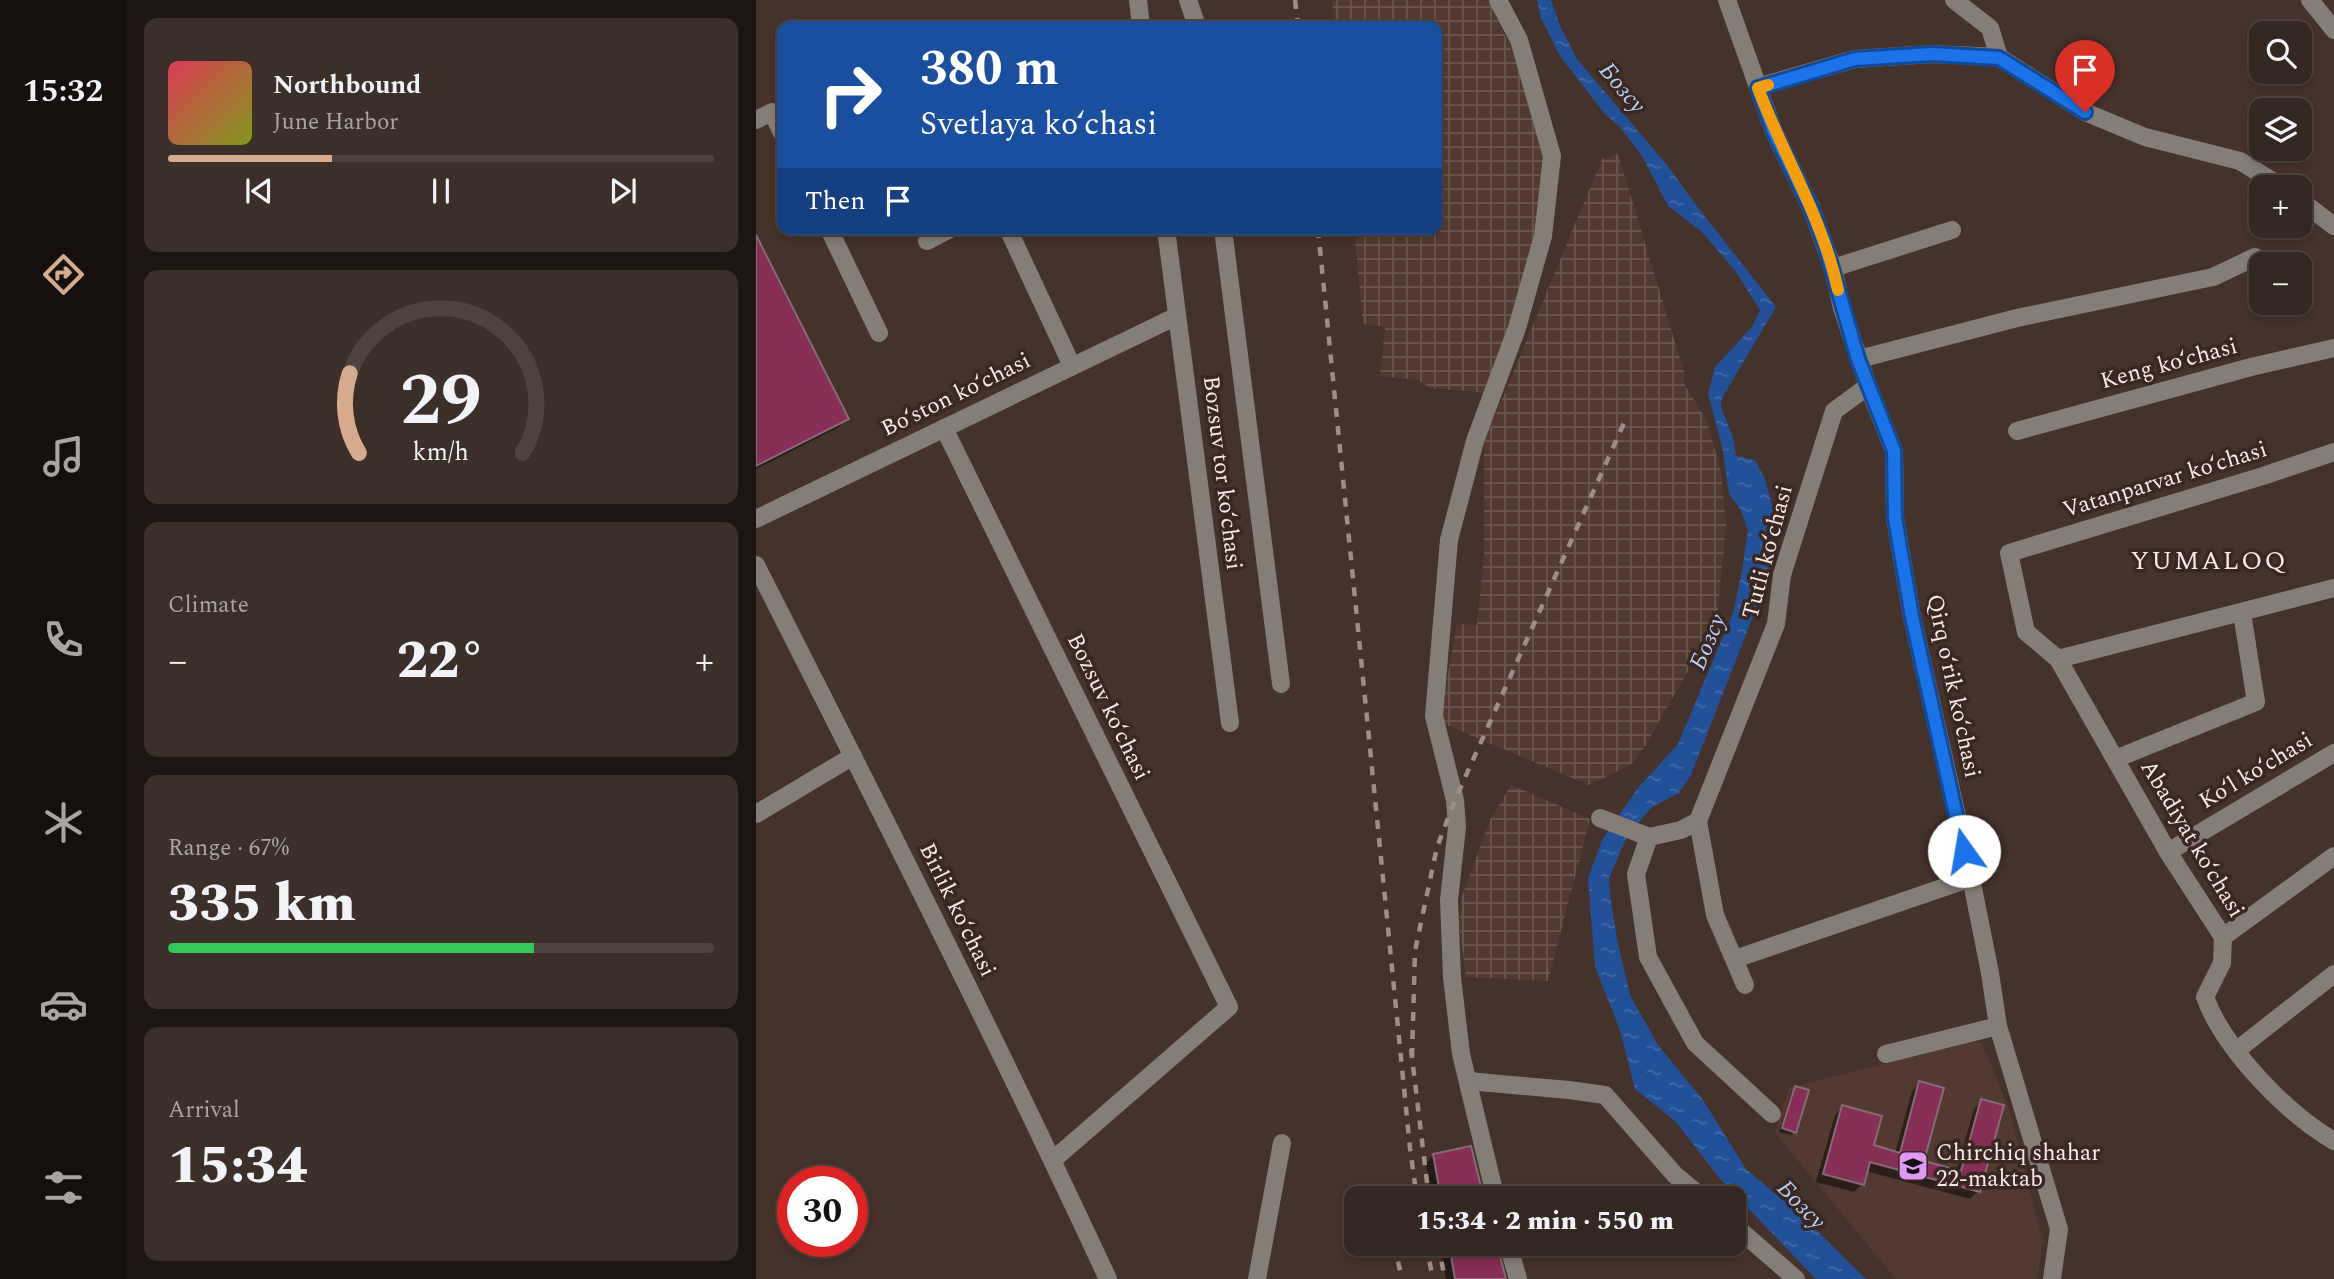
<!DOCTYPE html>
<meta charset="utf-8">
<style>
body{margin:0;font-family:Spectral,serif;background:#3c2e29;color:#f1f3f6;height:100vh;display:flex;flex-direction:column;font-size:26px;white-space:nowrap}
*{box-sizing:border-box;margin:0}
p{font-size:23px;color:#a9a5a5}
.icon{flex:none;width:38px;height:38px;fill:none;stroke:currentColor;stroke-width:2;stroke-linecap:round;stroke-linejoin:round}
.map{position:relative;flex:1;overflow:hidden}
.details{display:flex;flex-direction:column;gap:18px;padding:18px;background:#1d1512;width:630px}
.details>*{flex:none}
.hud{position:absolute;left:21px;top:21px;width:665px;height:214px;border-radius:14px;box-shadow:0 4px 10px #0003,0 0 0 2px #4e433e;background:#1a4fa0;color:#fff;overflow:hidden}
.controls{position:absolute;left:1493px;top:21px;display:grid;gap:14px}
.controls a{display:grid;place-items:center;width:63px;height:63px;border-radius:14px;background:#342620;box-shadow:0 4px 10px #0003,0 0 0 2px #4e433e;font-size:35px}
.speed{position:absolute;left:21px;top:1166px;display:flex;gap:14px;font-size:35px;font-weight:700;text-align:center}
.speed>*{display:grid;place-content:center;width:91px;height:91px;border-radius:50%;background:#342620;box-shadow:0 4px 10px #0003,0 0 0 2px #4e433e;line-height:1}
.speed .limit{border:10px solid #d22;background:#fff;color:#111}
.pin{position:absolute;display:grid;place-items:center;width:60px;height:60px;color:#fff;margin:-72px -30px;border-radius:50% 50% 50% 0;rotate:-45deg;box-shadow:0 0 7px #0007}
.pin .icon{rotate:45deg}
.me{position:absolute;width:77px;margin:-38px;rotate:347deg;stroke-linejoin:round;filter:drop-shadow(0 0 5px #0008)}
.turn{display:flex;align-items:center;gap:24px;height:147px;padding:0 28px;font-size:32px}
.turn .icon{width:91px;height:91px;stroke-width:2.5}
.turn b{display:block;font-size:49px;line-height:60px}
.then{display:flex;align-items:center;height:66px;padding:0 28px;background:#0003;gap:14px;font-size:26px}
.big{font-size:52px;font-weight:800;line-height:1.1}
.details .card{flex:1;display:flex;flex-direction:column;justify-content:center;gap:10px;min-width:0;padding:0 24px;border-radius:14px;background:#3c2e29}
.details .dial{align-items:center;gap:0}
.dial svg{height:182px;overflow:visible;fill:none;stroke:#4e433e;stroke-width:7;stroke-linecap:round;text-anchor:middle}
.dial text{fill:#f1f3f6;stroke:none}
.song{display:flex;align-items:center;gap:21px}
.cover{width:84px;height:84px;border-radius:10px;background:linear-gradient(135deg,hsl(350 70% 55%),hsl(70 70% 35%))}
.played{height:7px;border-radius:4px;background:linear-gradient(90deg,#d6ab8b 30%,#4e433e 30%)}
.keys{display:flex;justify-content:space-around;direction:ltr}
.heat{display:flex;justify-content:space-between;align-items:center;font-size:38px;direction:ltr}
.charge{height:10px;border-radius:5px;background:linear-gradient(90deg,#34c759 67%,#4e433e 0)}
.trip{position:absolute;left:588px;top:1186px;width:402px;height:70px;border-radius:14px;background:#342620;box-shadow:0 4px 10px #0003,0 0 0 2px #4e433e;font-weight:800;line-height:70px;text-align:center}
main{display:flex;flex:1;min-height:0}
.tab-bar{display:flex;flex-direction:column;width:126px;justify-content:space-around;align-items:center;background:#150f0d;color:#a9a5a5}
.tab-bar .icon{width:49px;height:49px}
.tab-bar .on{color:#d6ab8b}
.tab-bar b{font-size:32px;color:#f1f3f6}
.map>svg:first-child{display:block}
.built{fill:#533a31}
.industrial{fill:url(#industrial-grid)}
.water{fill:url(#water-ripples)}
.shadow{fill:#0007}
.building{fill:#862e55;stroke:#836c74;stroke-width:2}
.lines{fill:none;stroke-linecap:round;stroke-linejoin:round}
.minor{stroke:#847e76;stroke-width:18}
.rail{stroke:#9e8e88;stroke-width:4.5;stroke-dasharray:9 9;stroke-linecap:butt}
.route-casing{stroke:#114b97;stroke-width:18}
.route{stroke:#1a73e8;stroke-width:12}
.slow{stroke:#f59e0b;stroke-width:12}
.labels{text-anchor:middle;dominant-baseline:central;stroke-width:7;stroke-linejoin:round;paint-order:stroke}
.street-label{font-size:23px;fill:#f7eae6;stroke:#3a2721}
.poi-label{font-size:23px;fill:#f7eae6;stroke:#3a2721;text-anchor:start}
.water-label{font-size:24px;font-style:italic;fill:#b6d1f9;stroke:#3a2721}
.quarter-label{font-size:26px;letter-spacing:2px;fill:#f7eae6;stroke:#3a2721}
</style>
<main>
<nav class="tab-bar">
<b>15:32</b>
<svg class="icon on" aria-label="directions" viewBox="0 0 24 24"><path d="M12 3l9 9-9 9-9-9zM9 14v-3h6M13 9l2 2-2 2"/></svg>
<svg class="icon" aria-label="music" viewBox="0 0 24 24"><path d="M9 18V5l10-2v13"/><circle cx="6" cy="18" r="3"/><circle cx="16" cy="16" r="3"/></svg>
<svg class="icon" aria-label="phone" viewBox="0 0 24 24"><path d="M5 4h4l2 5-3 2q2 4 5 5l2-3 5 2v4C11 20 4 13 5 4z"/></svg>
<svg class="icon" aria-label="climate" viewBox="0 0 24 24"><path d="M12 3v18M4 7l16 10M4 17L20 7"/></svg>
<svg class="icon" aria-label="car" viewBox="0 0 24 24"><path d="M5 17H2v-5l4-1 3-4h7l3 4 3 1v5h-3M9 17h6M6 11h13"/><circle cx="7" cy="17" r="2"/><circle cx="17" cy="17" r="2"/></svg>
<svg class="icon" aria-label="filters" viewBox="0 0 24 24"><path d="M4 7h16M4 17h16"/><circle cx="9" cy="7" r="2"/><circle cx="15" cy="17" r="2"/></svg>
</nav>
<section class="details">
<div class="card">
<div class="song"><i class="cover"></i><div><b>Northbound</b><p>June Harbor</p></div></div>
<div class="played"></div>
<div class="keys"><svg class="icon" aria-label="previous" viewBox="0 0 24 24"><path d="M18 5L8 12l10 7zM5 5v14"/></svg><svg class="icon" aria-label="pause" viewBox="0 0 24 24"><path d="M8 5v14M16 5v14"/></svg><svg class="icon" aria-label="next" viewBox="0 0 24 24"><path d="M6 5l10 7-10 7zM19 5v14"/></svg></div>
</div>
<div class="card dial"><svg viewBox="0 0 100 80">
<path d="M14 69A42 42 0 1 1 86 69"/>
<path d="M14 69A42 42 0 0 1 10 34" stroke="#d6ab8b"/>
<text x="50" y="56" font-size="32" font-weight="700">29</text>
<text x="50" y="72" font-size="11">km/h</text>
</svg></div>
<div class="card"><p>Climate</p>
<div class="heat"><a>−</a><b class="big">22°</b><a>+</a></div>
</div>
<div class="card"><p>Range · 67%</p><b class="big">335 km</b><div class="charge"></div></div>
<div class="card"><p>Arrival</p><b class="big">15:34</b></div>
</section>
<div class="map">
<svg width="1578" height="1279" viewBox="0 0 1578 1279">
<defs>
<pattern id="industrial-grid" width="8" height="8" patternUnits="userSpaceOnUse" patternTransform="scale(1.75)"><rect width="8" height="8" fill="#533a31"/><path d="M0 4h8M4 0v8" fill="none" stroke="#6c574f"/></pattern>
<pattern id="water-ripples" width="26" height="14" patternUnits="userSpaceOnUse" patternTransform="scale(1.75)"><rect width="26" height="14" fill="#215198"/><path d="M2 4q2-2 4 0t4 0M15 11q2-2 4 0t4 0" fill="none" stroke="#426aa6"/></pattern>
</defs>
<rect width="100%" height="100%" fill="#45322a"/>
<path class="built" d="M1216,1042l10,1 26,63 35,135 -6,38h-141l-121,-146 14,-45z"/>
<g class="industrial">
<path d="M576,0h157l28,62 25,78 4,36 -10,65 -49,152 -57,-5 -12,-8 -38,-4 5,-49 -22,-3 -9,-95h83v-203h-102z"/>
<path d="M862,154l67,221 -2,7 24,39 14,51 5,54 -8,83 -30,62 -43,75 -13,18 -43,21 -145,-61 -3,-10 16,-90 20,1 7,-72v-110l118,-284z"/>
<path d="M755,785l79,34 -42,162 -82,-4 -7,-54 3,-27 28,-76z"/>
</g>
<path class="water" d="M781,0h14l10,28 16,31 90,106 29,40 80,102 -54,91 -1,9 12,30 3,19 19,4 10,19 10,38 -3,39 -9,35 -72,184 -12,18 -27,14 -25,29 -18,42 2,24 6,37 13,56 28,50 45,55 43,69 59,50 61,60h-50l-95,-99 -46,-59 -40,-32 -15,-59 -25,-63 -7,-89 14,-38 35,-51 41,-45 55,-131 9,-43 6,-40 -8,-21 -11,-15 -7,-48 -14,-52 7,-27 37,-40 8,-17 -24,-38 -34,-40 -34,-26 -26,-50 -22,-29 -16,-14 -44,-57 -19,-38z"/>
<g class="shadow">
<path d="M179,21l3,5h-13z"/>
<path d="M26,100v17l-5,-12z"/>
<path d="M0,239l90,180 -7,8 -83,42z"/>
<path d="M1164,1083l2,79 34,10 18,-63 8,-8 -4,90 -8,8 -104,-28 -4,13 -8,8 -38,-10 19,-67 8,-8 29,40 23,6 17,-62z"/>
<path d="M1040,1088l-2,44 -3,3 -12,-3 13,-41z"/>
<path d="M678,1155l48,44h-50l-6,-36z"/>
<path d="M684,1244h56l8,35h-58z"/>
</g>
<g class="building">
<path d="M0,235l93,184 -93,47z"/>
<path d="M1163,1081l25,7 -20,73 37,10 20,-72 23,6 -24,87 -110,-30 -6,23 -41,-11 19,-69 40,11 -8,29 26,8z"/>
<path d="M1039,1086l14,4 -13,43 -14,-5z"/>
<path d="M715,1146l13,53h-43l-8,-45z"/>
<path d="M693,1244h48l9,35h-51z"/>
</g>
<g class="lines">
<g class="minor">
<path d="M382,0l3,26"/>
<path d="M432,0l9,26"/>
<path d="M971,0l47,132 37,76 22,60 9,40 26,78 26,65 1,67 17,99 59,261 19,95 8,53 61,203 -7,50"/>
<path d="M1198,0l36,28 9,29 86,55 60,25 95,24 42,26"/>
<path d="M1554,0l24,30"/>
<path d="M1002,87l97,-28 77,-5 67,3"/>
<path d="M0,120l16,-8 10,21"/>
<path d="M1544,200l34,26"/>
<path d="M73,229l50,104"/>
<path d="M252,229l64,137"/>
<path d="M410,229l64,494"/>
<path d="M467,229l58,455"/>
<path d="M171,241l23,-12"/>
<path d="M1077,268l119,-38"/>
<path d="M1103,359l158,-41 196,-41 42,-20"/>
<path d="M188,428l285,579 -176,153"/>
<path d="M1261,431l234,-64 83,-19"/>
<path d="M1578,452l-71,24 -254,77 17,79 32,27 110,193 55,85 -1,26 -17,34c19,52 81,116 129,144"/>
<path d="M0,519l421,-203"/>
<path d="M0,565c120,236 240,473 352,714"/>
<path d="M1302,659l276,-71"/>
<path d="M1359,759l141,-57 -14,-89"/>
<path d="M0,814l97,-58"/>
<path d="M844,818l49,19"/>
<path d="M942,821l17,94 30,70"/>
<path d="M1412,852l166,-99"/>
<path d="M1467,937l111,-81"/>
<path d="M979,959l236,-81"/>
<path d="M1481,1050l97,-76"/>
<path d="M1130,1054l112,-28"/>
<path d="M712,1081l101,9 36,5 70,80 29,24"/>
<path d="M1016,1114l-77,-71 -47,-86 -12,-83 13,-37 32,-7 17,-9 78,-197 6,-49 52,-164 34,-25"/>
<path d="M740,1199l-35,-145 -9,-77 -3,-77 8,-73 -2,-27 -21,-84 15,-176 26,-99 42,-113 26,-92 9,-80 -33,-116 -21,-40"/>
<path d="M978,1225l62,54"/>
<path d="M752,1244l10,35"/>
<path d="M501,1279l25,-136"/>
</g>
<g class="rail">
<path d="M539,0l3,26"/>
<path d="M562,229l92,919 7,51"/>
<path d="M655,1049l18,150"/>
<path d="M656,1057l3,-106 22,-104 18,-47 169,-377"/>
<path d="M638,1244l8,35"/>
<path d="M670,1244l7,35"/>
<path d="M682,1244l7,35"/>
</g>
</g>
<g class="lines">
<g class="route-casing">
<path id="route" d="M1208,851l-52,-234 -17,-99 -1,-67 -36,-92 -32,-111 -15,-40 -37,-76 -16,-44 97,-29 77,-5 67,4 86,54"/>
</g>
<use href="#route" class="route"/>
<path class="slow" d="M1012,85l-10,3c25,67 65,131 80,202"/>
</g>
<defs>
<g id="school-square" transform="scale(1.575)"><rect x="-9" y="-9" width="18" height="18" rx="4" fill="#dd99f4" stroke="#3a2721"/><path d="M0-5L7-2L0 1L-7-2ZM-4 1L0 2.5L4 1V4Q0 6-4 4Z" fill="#111"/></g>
</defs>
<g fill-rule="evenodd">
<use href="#school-square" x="1157" y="1166"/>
</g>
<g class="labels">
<g class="street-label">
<text transform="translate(1413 364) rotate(-15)">Keng ko‘chasi</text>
<text transform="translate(200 395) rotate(-26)">Bo‘ston ko‘chasi</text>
<text transform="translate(466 473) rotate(83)">Bozsuv tor ko‘chasi</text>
<text transform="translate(1409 480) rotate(-17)">Vatanparvar ko‘chasi</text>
<text transform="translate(1012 552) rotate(-75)">Tutli ko‘chasi</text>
<text transform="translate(1197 686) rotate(78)">Qirq o‘rik ko‘chasi</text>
<text transform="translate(352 707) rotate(64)">Bozsuv ko‘chasi</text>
<text transform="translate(1500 771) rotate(-31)">Ko‘l ko‘chasi</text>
<text transform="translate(1436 839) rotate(59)">Abadiyat ko‘chasi</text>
<text transform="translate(201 910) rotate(64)">Birlik ko‘chasi</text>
</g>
<g class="poi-label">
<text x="1180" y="1153">Chirchiq shahar<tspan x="1180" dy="26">22-maktab</tspan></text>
</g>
<g class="water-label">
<text transform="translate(866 88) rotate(50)">Бозсу</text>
<text transform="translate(952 642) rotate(-67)">Бозсу</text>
<text transform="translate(1045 1205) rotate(46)">Бозсу</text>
</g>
<g class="quarter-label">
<text x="1453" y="561">YUMALOQ</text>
</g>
</g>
</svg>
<div class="controls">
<a><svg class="icon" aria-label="search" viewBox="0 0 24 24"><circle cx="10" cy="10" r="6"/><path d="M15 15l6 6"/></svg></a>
<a><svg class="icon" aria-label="layers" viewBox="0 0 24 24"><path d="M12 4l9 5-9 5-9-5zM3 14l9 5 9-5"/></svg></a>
<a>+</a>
<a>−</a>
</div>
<div class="speed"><div class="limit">30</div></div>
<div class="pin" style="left:1329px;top:112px;background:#d93025"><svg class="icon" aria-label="arrive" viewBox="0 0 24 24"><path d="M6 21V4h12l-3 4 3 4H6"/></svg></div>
<svg class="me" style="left:1208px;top:851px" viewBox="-20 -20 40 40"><circle r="19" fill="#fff"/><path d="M0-13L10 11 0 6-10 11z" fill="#1a73e8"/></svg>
<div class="trip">15:34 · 2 min · 550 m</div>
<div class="hud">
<div class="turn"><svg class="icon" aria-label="right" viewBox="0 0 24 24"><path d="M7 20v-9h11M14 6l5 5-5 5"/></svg><div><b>380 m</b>Svetlaya ko‘chasi</div></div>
<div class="then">Then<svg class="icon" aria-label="arrive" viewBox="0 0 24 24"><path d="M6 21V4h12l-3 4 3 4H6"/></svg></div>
</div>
</div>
</main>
